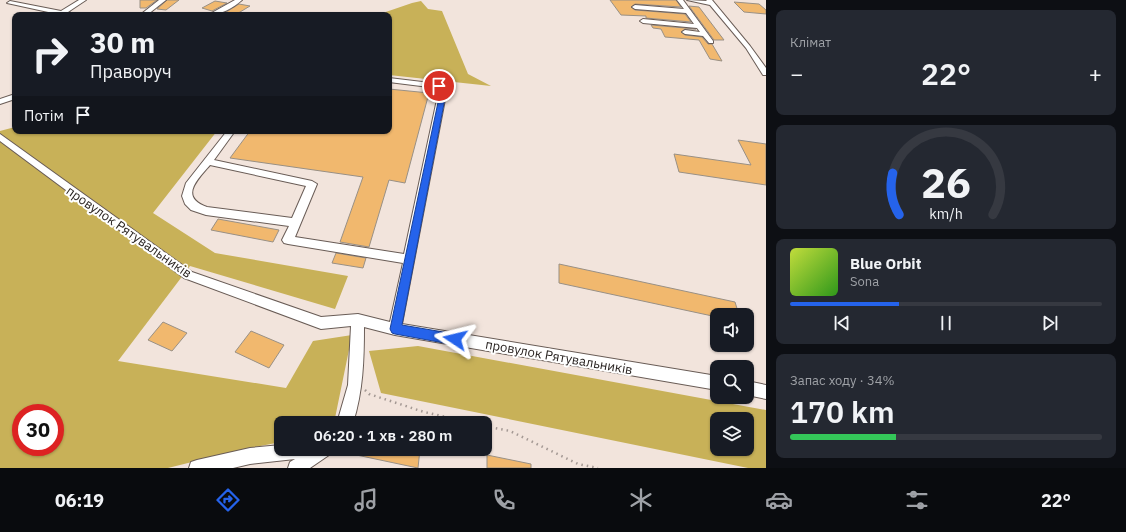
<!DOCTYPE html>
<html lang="uk">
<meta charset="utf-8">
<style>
body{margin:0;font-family:"IBM Plex Sans",sans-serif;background:#242831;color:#f1f3f6;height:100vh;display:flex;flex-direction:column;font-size:15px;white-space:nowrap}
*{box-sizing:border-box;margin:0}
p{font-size:13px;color:#9ea1a6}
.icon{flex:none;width:22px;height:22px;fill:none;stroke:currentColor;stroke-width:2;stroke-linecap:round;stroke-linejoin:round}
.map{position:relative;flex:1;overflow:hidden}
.panel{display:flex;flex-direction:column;gap:10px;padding:10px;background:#0d0f14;width:360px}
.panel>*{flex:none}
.banner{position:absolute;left:12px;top:12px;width:380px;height:122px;border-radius:8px;box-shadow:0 1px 3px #0004;background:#171b24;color:#f1f3f6;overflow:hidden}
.tools{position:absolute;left:710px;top:308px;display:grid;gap:8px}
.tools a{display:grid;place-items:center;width:44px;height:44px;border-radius:8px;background:#171b24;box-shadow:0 1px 3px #0004;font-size:20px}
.speed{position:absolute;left:12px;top:404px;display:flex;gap:8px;font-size:20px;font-weight:700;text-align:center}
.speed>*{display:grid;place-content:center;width:52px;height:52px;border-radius:50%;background:#171b24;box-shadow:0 1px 3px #0004;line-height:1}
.speed .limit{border:6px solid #d22;background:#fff;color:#111}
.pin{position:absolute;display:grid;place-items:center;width:34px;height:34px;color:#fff;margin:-17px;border:2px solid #fff;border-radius:50%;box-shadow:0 1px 4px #0007}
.me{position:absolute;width:44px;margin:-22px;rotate:280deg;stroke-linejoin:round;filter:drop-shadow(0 0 3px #0008)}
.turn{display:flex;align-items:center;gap:14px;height:84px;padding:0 12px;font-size:18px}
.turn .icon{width:52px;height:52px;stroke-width:2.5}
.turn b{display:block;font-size:28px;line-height:34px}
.then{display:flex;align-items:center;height:38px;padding:0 12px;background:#0003;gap:8px;font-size:15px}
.big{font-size:30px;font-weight:600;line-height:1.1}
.panel .tile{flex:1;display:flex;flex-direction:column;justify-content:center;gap:6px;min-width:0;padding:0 14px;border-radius:8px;background:#242831}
.panel .dial{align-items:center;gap:0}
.dial svg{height:104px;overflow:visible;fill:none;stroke:#363941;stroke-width:7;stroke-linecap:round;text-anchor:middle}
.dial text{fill:#f1f3f6;stroke:none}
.song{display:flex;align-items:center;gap:12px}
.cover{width:48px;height:48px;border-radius:6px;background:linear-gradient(135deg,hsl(70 70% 55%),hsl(110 70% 35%))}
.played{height:4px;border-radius:2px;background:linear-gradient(90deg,#2563eb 35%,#363941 35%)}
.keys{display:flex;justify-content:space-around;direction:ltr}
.heat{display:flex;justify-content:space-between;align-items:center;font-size:22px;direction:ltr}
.charge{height:6px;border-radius:3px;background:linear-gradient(90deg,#34c759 34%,#363941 0)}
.trip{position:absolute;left:274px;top:416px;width:218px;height:40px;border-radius:8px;background:#171b24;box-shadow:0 1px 3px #0004;font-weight:600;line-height:40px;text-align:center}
.menu{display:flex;height:64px;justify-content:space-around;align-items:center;background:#090b0e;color:#9ea1a6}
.menu .icon{width:28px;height:28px}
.menu .active{color:#2563eb}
.menu b{font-size:18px;color:#f1f3f6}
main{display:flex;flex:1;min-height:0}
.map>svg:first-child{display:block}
.forest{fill:#c8b158;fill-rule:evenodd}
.building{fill:#f1b86e;stroke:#999085}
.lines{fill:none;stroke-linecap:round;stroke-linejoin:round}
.minor-casing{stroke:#695c56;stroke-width:2}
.path{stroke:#a49994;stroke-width:2.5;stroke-dasharray:1.5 4;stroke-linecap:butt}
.minor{fill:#fff;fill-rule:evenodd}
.route{fill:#2563eb;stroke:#184099}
.labels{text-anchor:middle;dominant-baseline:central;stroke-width:4;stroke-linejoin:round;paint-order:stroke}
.street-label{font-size:13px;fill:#282220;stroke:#fff}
</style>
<main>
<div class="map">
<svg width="766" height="468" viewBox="0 0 766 468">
<rect width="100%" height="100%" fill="#f2e4dc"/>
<g class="forest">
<path d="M421,1l7,8 14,2 26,63 23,12 -102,-11v-60h-12l35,-12z"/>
<path d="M15,127v4h202l-64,82 62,40 133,23 -13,33 -145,-43 -72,95 168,27 27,-47 39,-6 -18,88h-53v19l-41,8 -72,18h-168v-337zM21,413h34v34h-34z"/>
<path d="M418,346l348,64v58h-18l-367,-75 -12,-42zM717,419h30v30h-30z"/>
</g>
<g class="building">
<path d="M140,0h17l-11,8h-6z"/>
<path d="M167,0h12l-13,10 -9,-1z"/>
<path d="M610,0h66l5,7 -46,-3 -4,3 4,3 50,4 6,8 -45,-4v-2l-25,-1z"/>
<path d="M215,1l12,2 -15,8 -10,-3z"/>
<path d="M734,2l25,2 7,6v4l-22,-2z"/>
<path d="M239,4l11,2 -15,9 -12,-1z"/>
<path d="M689,6l10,1 25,33h-10z"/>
<path d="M651,25l45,4h-11l-4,3 4,3 17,2 6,7h4l10,17 -12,-2 -11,-19 -34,-3 -4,-8 -8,-1z"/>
<path d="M389,89l40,4 -24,90 -16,-3 -20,67 -29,-5 23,-65 -133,-19 20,-27h139z"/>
<path d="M738,140l28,4v41l-87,-13 -5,-18 77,11z"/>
<path d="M218,219l61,11 -6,12 -62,-12z"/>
<path d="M336,253l30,5 -3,10 -31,-5z"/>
<path d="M559,264l176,38 4,13h-22v2l-158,-34z"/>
<path d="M163,322l24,11 -15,18 -24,-11z"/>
<path d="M251,331l33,14 -15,23 -34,-16z"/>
<path d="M347,449h73l-2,19 -71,-15z"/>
<path d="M487,455l44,9v4h-44z"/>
</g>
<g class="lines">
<g class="minor-casing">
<g id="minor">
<path d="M79,0h7l-18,12 9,3h-15l-55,-12 3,-2 51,10z"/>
<path d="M159,0h7l-19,15h-7z"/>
<path d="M235,0h7c-9,8 -21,15 -34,15z"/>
<path d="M677,0h6l30,41v2h-4l-6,-7 -18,-2 -3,-2 3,-2 15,2 -3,-4 -54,-5 -3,-2 3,-2 51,5 -8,-11 -51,-4 -3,-2 3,-2 49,4z"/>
<path d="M687,0l20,1 -1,-1h6l38,46 16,22v7h-3l-17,-27 -36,-43z"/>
<path d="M389,78l50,6 8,5 -45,235 315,52v14l-322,-55 -31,-8c0,33 -1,64 -11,96h-16l11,-38 3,-59 -30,3 -137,-51 -184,-137v-7l192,138 129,45 37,-3 32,8 13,-59 -115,-19 -4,-1 -2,-3 7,-14 -83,-11 -15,-5 -6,-6 -3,-8 4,-13 41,-52h8l-21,29 98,21 5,3 -22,53 109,17 35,-164 -2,-2 -48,-6zM210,165l96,21 -14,32 -85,-11c-28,-10 -10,-27 3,-42z"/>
<path d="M15,94v5l-15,5v-5z"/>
<path d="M747,381l19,4v14l-19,-4z"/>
<path d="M281,445v4h50l-2,6 -19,13h-22l2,-6 5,-3 -45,5 -17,4h-44l2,-6 6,-2 53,-12z"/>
</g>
</g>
<g class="path">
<path d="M365,390l4,4 55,18 49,11"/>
<path d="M485,426l25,5 68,33 20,4"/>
</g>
<use href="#minor" class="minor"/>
</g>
<path class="route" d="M437,85c6,-1 9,3 9,8l-44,232 53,9 4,2 1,3 -1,4 -4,2 -60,-11 -3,-1 -2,-4 50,-236v-3l-4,-4z"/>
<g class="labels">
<g class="street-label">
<text transform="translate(129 232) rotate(35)">провулок Рятувальників</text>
<text transform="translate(559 357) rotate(10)">провулок Рятувальників</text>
</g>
</g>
</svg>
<div class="tools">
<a><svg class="icon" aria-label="sound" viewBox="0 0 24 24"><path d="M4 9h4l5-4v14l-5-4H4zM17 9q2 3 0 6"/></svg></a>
<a><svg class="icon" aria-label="search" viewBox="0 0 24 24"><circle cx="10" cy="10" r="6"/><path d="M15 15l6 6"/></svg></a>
<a><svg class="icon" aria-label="layers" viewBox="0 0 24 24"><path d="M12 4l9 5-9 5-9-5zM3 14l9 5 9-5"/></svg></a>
</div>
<div class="speed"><div class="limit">30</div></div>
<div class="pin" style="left:439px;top:86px;background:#d93025"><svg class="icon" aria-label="arrive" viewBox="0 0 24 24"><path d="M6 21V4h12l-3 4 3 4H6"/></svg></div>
<svg class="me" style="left:455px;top:339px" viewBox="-20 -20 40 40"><path d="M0-17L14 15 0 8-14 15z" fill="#2563eb" stroke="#fff" stroke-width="4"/></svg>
<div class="trip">06:20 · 1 хв · 280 m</div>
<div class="banner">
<div class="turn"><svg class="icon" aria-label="right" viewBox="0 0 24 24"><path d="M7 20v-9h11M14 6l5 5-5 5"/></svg><div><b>30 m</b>Праворуч</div></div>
<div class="then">Потім<svg class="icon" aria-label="arrive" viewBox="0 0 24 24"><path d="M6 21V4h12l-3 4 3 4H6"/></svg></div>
</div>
</div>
<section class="panel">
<div class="tile"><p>Клімат</p>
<div class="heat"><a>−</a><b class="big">22°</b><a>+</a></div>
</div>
<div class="tile dial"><svg viewBox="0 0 100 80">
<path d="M14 69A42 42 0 1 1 86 69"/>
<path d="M14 69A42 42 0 0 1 9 37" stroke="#2563eb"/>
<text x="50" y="56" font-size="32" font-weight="700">26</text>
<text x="50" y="72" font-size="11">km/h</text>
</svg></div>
<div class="tile">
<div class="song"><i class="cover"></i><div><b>Blue Orbit</b><p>Sona</p></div></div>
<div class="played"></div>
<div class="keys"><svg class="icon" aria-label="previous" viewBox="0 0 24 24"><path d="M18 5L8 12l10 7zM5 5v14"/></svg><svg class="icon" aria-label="pause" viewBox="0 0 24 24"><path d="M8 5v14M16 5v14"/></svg><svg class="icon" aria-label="next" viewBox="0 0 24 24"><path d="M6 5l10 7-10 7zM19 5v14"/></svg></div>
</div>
<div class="tile"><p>Запас ходу · 34%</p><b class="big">170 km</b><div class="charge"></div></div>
</section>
</main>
<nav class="menu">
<b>06:19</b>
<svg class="icon active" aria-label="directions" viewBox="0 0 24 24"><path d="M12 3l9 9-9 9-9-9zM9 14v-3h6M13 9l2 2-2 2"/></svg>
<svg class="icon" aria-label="music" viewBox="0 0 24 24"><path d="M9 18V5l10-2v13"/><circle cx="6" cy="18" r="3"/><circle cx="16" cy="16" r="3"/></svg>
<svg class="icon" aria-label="phone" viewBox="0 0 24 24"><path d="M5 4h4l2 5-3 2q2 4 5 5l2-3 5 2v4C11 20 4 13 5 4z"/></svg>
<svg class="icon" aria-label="climate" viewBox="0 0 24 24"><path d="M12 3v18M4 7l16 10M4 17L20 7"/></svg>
<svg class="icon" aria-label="car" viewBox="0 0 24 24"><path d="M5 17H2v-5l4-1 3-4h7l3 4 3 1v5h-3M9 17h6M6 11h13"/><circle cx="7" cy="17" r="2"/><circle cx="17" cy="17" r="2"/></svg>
<svg class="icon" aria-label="filters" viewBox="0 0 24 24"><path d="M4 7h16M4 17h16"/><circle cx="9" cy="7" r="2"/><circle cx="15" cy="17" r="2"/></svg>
<b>22°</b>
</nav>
